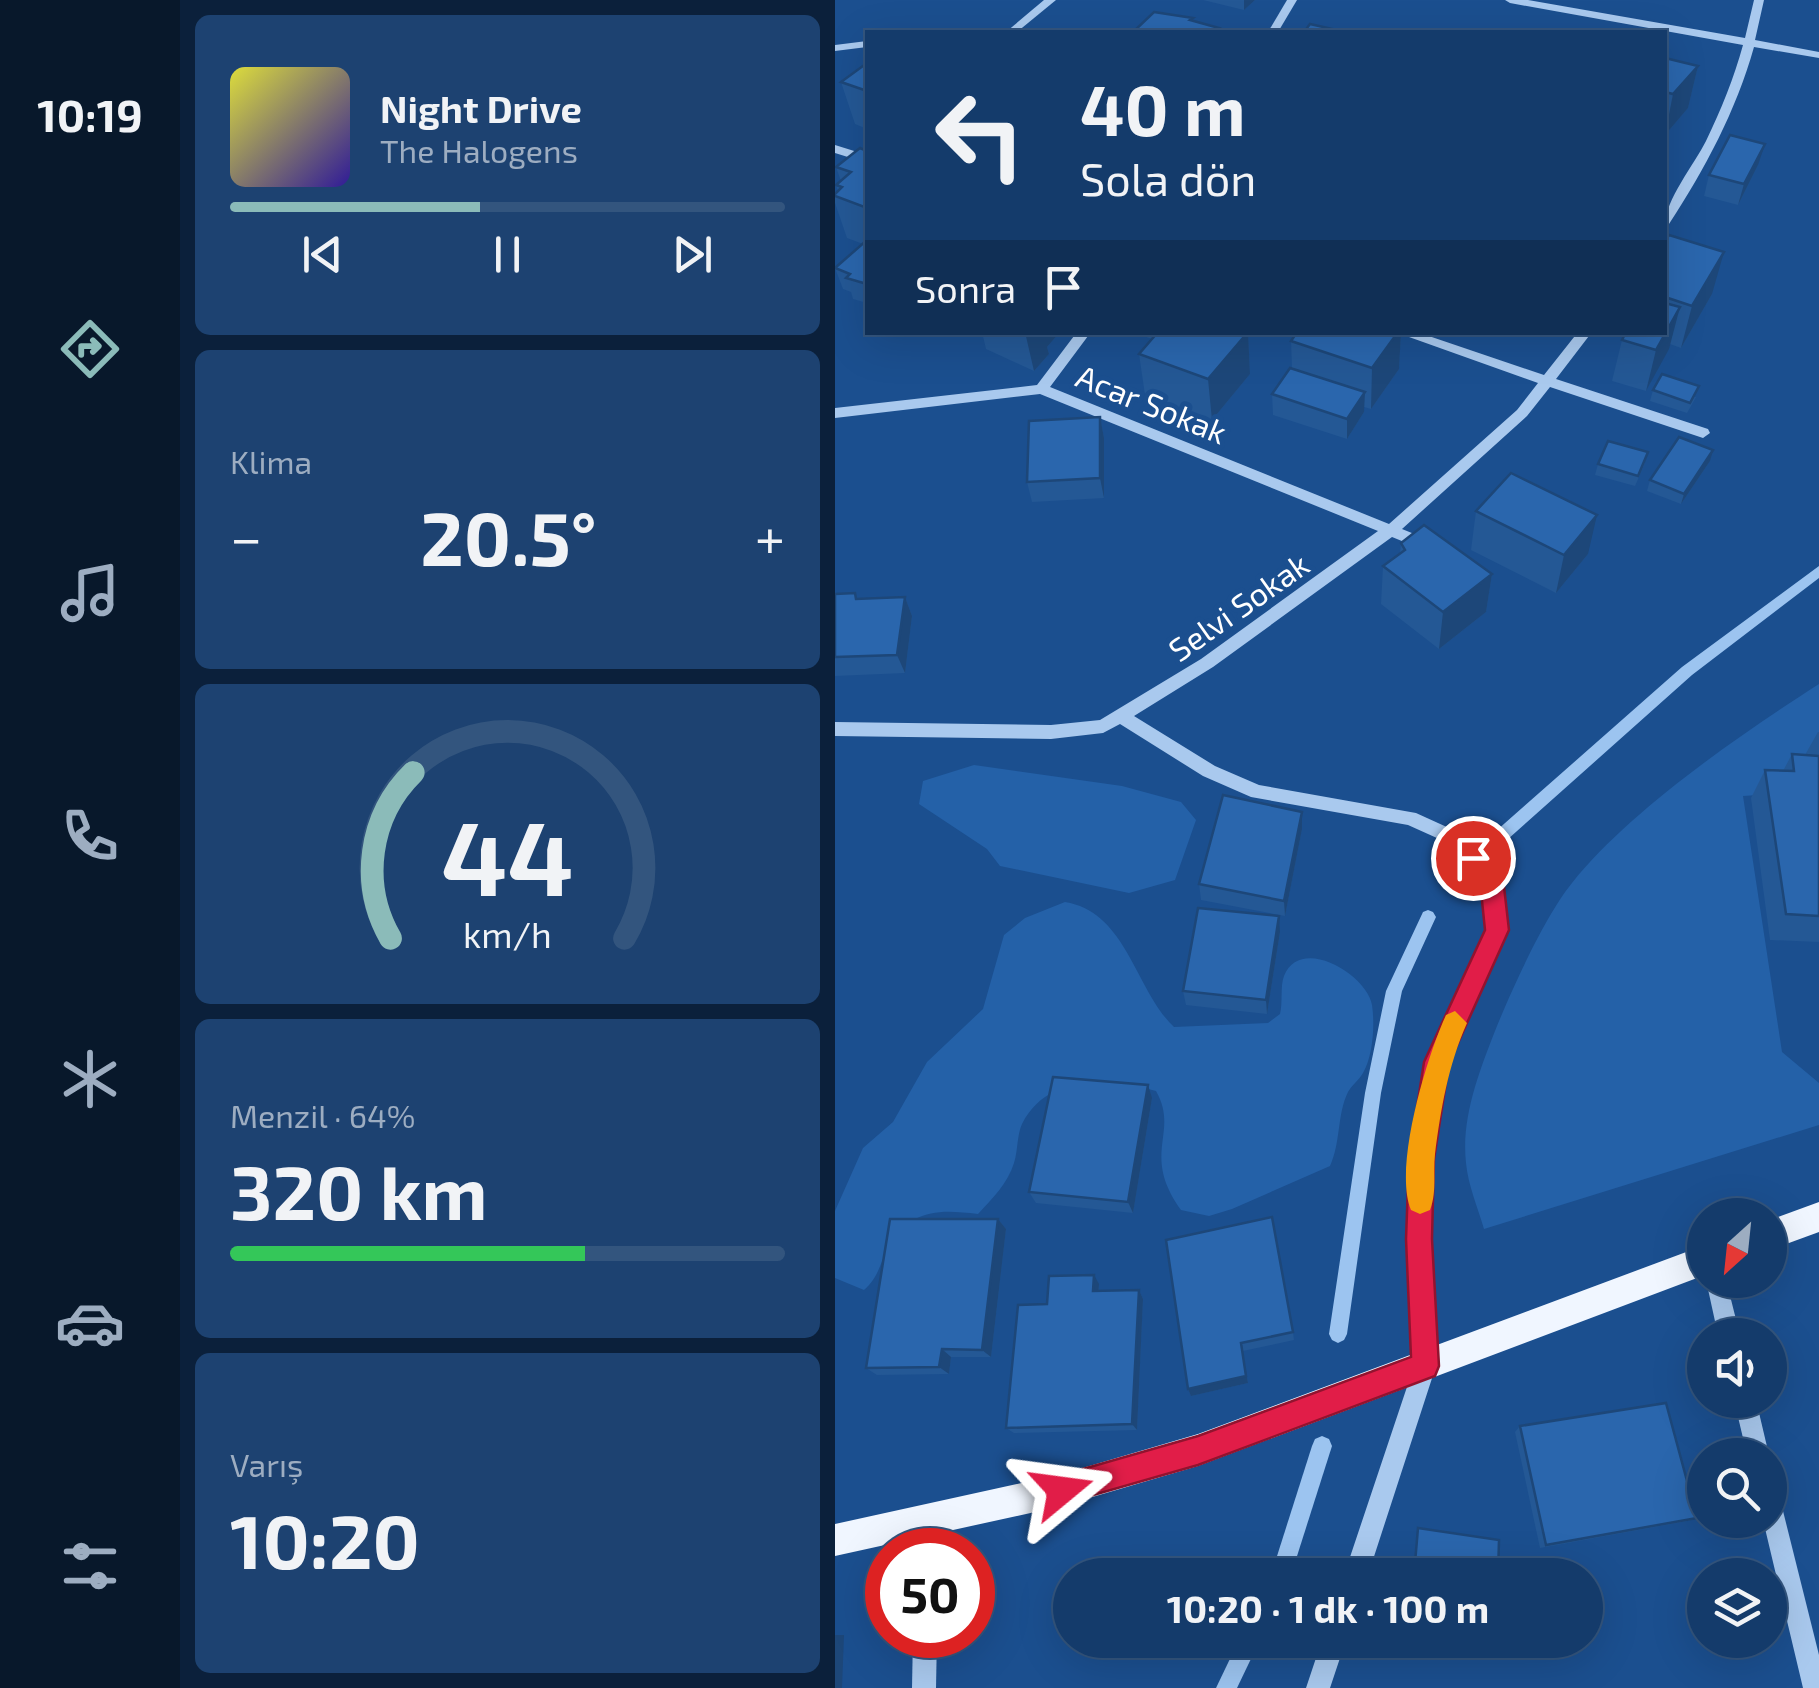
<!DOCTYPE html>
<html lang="tr">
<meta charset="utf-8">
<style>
body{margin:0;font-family:"Exo 2",sans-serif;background:#1d4271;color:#f1f3f6;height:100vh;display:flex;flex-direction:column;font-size:38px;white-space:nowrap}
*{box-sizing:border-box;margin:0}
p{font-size:32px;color:#9dadc1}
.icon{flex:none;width:55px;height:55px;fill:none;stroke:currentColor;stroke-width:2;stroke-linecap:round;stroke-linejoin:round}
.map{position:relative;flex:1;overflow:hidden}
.side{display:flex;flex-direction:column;gap:15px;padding:15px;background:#0b203b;width:655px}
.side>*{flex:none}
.guide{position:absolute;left:30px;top:30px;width:802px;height:305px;border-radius:0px;box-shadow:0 10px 40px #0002,0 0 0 2px #33557e;background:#143b6b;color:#f1f3f6;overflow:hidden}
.needle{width:65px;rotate:207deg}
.fabs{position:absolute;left:852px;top:1198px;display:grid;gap:20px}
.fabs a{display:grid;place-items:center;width:100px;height:100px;border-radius:50%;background:#143b6b;box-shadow:0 10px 40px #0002,0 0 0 2px #33557e;font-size:50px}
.speed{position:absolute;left:30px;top:1528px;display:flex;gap:20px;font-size:50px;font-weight:700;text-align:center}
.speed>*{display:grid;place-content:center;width:130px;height:130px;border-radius:50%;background:#143b6b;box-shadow:0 10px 40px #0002,0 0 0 2px #33557e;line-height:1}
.speed .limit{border:15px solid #d22;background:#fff;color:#111}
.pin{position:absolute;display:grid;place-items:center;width:85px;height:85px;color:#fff;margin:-42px;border:5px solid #fff;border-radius:50%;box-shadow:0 2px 10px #0007}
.me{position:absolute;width:110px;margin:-55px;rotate:74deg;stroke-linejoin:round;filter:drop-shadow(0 0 8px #0008)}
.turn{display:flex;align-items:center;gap:35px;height:210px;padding:0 50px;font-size:45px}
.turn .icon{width:130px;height:130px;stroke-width:2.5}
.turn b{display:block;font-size:70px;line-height:85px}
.then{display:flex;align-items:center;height:95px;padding:0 50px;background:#0003;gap:20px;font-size:38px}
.big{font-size:75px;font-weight:700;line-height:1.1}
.side .tile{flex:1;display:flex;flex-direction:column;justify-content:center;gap:15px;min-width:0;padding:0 35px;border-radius:15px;background:#1d4271}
.side .dial{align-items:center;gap:0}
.dial svg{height:260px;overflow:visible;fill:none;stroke:#33557e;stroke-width:7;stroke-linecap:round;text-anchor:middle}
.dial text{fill:#f1f3f6;stroke:none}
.song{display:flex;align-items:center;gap:30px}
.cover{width:120px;height:120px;border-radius:15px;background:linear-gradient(135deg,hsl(60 70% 55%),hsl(250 70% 35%))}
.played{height:10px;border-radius:5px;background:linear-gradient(90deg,#8bbbb9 45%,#33557e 45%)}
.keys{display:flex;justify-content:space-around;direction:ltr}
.heat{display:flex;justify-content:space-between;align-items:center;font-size:55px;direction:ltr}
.charge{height:15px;border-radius:8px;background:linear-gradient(90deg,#34c759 64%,#33557e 0)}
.trip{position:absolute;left:218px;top:1558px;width:550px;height:100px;border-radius:50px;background:#143b6b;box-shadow:0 10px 40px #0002,0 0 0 2px #33557e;font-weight:700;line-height:100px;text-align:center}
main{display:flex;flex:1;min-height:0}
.tab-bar{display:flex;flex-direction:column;width:180px;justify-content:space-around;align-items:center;background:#08182b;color:#9dadc1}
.tab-bar .icon{width:70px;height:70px}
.tab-bar .on{color:#8bbbb9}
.tab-bar b{font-size:45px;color:#f1f3f6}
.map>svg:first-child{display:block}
.green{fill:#2461a8}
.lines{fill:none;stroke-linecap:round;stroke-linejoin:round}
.stream{fill:#9cc4f0;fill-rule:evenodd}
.minor{fill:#a9c9ee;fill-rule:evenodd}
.major{fill:#f0f6ff;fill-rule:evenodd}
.wall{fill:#245895}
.shaded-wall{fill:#1d4779}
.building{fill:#2a66ad;stroke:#1d4779;stroke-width:2.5}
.route{fill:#e11d48;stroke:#92132f;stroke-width:2.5}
.slow{fill:#f59e0b}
.labels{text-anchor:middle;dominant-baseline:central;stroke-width:10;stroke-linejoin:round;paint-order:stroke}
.street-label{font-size:32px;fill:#fff;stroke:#1b4f8f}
</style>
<main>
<nav class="tab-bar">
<b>10:19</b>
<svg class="icon on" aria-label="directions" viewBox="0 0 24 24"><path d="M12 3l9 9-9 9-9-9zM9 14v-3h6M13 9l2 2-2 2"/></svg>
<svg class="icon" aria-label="music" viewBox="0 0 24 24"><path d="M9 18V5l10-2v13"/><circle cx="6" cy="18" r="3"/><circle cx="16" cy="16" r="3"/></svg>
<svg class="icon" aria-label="phone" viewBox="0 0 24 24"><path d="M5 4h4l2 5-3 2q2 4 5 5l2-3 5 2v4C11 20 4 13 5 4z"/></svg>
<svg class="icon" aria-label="climate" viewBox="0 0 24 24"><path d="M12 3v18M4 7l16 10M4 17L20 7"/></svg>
<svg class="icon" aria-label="car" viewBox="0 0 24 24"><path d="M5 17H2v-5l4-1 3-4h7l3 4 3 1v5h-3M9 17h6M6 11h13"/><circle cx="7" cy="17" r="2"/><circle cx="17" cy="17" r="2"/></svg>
<svg class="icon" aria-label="filters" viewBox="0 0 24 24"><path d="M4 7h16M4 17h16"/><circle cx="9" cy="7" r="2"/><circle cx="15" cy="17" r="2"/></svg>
</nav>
<section class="side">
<div class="tile">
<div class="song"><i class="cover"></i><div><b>Night Drive</b><p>The Halogens</p></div></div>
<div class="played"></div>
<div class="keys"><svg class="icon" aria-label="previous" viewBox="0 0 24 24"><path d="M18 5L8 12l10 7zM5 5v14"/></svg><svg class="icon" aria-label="pause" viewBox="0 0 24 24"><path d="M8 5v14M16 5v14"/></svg><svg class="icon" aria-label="next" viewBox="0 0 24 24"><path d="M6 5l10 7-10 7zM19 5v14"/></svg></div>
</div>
<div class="tile"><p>Klima</p>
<div class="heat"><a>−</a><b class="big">20.5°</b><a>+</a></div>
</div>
<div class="tile dial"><svg viewBox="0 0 100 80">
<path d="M14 69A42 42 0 1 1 86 69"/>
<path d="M14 69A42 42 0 0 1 21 18" stroke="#8bbbb9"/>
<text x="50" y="56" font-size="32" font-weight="700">44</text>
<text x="50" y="72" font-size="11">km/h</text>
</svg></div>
<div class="tile"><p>Menzil · 64%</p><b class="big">320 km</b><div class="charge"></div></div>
<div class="tile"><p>Varış</p><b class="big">10:20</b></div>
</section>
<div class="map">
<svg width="984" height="1688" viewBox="0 0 984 1688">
<rect width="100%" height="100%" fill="#1b4f8f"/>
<g class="green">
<path d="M984,684v73l-47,37 -29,2 39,256 37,31v42l-335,104c-6,-21 -16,-44 -18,-66 -5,-45 13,-91 29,-132 16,-40 50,-115 77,-148 57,-72 169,-149 247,-199z"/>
<path d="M139,765l148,21 59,16 15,18 -21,60 -46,13 -129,-27 -13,-17 -68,-45 4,-23z"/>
<path d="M230,902c62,10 70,88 109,125l94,-4 12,-9c3,-11 0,-28 4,-38 17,-42 84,0 88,29 3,20 1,51 -9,68 -4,7 -11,12 -15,19 -11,22 -7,50 -18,74l-98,43 -23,7 -28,-6c-41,-57 -1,-77 -25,-119 -45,-12 -108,-19 -134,33 -5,11 -4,26 -8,39 -6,20 -22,36 -36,51 -40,-5 -68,-5 -90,34 -9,17 -9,29 -24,42l-29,-12v-67l28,-63 30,-26 34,-60 56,-53 21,-74 21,-17z"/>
</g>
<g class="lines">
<g class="stream">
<path d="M984,566v12l-127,97 -203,181 -5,1 -5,-1 -3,-5 3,-5 203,-179z"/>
<path d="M593,910l5,2 3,5 -34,74 -21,102 -34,241 -3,6 -6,3 -6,-3 -3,-6 36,-241 21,-102 37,-79z"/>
<path d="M487,1436l7,3 3,7 -41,129h-20l41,-129 3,-7z"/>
<path d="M404,1640h21l-23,48h-21z"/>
</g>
<g class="minor">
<path d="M209,0h12l-39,32h-11z"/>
<path d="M452,0h10l-19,32h-10z"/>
<path d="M670,0h23l217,38 9,-38h10l-9,40 64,12v6l-65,-11c-18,64 -49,122 -85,177l-4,1c0,-25 29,-60 41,-84 15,-31 28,-63 37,-96l-233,-42z"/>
<path d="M32,41v6l-32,4v-6z"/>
<path d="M0,145l32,10v8l-32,-10z"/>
<path d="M242,332h14l-41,55 339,137 128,-114 21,-27 -143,-51h22l127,43 34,-43h14l-36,47 152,50 2,4 -7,5 -153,-51 -23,29 -125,113 32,13 3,4 -3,4 -5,2 -37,-15 -179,130 -79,49 81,50 44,19 157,28 44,20 40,45 6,52 -59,132 -16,97 -2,80 7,127 -68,209h-24l70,-209 -5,-127 2,-80 16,-97 61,-132 -6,-49 -34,-38 -40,-18 -157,-28 -48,-21 -83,-52 -17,9 -52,6 -216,-3v-14l216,3 49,-5 101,-61 177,-128 -338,-137 -205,24v-10l202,-23z"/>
<path d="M871,1280h20l14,55h-22z"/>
<path d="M899,1400h22l13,55h-22z"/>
<path d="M935,1492l8,3 3,8 38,152v33h-16l-40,-168h7z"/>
<path d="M92,1510l8,3 3,8v29h-24l2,-29 3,-8z"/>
<path d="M78,1635h24l-1,53h-24z"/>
<path d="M487,1640h24l-16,48h-24z"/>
</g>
<g class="major">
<path d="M984,1202v30l-49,18v-30z"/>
<path d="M870,1245v30l-507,191 -136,40 -227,50v-32l227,-50 136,-40z"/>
</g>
</g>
<g class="wall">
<path d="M368,0h52l-11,10z"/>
<path d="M830,58l33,8 -10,42 -23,27z"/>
<path d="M32,63v66l-12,-5 -14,-42z"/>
<path d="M32,151v152l-14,-4 -2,-7 -8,-3 -8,-21 28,-24 -16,-6 -12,-35v-9l3,-3 -2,-6 5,-4 -5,-14z"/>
<path d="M923,165l-20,40 -34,-9 5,-21z"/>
<path d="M830,242l47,52 -31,54 -11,-4 -24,47 -34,-10 10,-41 43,-8z"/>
<path d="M147,332h78l-13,15 2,7 -15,17 -48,-22z"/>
<path d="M297,332h116l2,42 -38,46 -67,-25 -6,-41 13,-15z"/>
<path d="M462,332h104l-2,37 -28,40 -7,-2v5l-17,27 -74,-24 -1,-21 20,-25 -1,-28z"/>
<path d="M818,390l43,7 -9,16 -37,-12z"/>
<path d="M265,417l4,21v60l-72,4 -5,-20z"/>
<path d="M875,461l-29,43 -34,-13 3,-11z"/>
<path d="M810,463l-10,23 -40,-11 3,-11z"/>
<path d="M641,511l112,43 -32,39 -85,-43z"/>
<path d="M566,543l91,31 -6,38 -47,37 -58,-45 2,-38 17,-13z"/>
<path d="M0,594l22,5 48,-2 7,19 -7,57 -70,3z"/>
<path d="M983,732h1v210l-49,-2 -19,-142 14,-28 18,1 9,-17 13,1z"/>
<path d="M467,829l-17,87 -84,-16 -2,-16z"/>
<path d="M445,932l-13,82 -81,-9 -3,-14z"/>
<path d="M317,1098l-19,115 -97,-10 -7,-11z"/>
<path d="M163,1219l8,10 -15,128h-40l-2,17 -72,1 -11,-7z"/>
<path d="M331,1240l127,92 1,8 -51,11 5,32 -57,13 -3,-7z"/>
<path d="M264,1284v6h40l4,9 -6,131 -123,3 -8,-5 41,-124z"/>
<path d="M685,1426l177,92 -9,3 -148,27 -25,-116z"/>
</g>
<g class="shaded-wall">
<path d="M409,0h11l-11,10z"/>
<path d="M863,66l-10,42 -23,27 8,-41z"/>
<path d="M930,144l-7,21 -20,40 6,-21z"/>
<path d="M889,252l-12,42 -31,54 11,-42z"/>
<path d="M845,307l-11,42 -23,42 10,-41z"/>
<path d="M190,332h35l-13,15 2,7 -15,17z"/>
<path d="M413,332l2,42 -38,46 -4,-41z"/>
<path d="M563,332h3l-2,37 -28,40 1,-41z"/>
<path d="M530,392l-1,20 -17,27v-20z"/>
<path d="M265,417l4,21v60l-4,-20z"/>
<path d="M878,450l-3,11 -29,43 3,-10z"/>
<path d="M762,515l-9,39 -32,39 8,-38z"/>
<path d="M657,574l-6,38 -47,37 4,-37z"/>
<path d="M70,597l7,19 -7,57 -8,-18z"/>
<path d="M467,812v17l-17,87 -1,-15z"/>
<path d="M444,916l1,16 -13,82 -1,-14z"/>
<path d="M313,1085l4,13 -19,115 -5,-11z"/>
<path d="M163,1219l8,10 -15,128 -9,-7z"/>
<path d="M259,1275l5,9 -1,15 -5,-8z"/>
<path d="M304,1290l4,9 -6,131 -5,-6z"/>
<path d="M406,1343l7,40 -57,13 -3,-7z"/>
<path d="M107,1349l9,8 -2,17 -10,-7z"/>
<path d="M0,1635h9l-2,53h-7z"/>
</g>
<g class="building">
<path d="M319,12l39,6 -3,2 29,8 -6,4h-80z"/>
<path d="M475,24l31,7 -1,1h-36z"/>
<path d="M830,58l33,8 -25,28 -8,-2z"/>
<path d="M32,63v28l-26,-9z"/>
<path d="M895,135l35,9 -21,40 -35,-9z"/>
<path d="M25,148l7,3v57l-32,-12v-2l7,-7 -6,-2 15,-13 -15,-5z"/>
<path d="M834,235l55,17 -32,54 -27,-9v-55z"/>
<path d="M32,240v44l-21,-6 4,-4 -15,-6z"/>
<path d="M830,303l15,4 -24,43 -34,-10 4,-8h39z"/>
<path d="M323,332h90l-40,47 -69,-25z"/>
<path d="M462,332h101l-26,36 -81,-27z"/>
<path d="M455,368l75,24 -18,27 -75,-25z"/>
<path d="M827,374l37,12 -9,17 -37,-13z"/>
<path d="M265,417v61l-73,4 2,-61z"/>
<path d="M844,437l34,13 -29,44 -34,-14z"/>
<path d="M773,441l40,11 -10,24 -40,-12z"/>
<path d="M676,473l86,42 -33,40 -88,-44z"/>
<path d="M589,525l68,49 -49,38 -60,-46 22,-16 -4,-7z"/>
<path d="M20,593l1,6 49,-2 -8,58 -62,2v-63z"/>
<path d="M957,754l27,2v160l-33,-2 -21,-144 29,1z"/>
<path d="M388,795l79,17 -18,89 -85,-17z"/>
<path d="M363,908l81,8 -13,84 -83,-9z"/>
<path d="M218,1077l95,8 -20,117 -99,-10z"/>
<path d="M437,1217l21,115 -52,11 5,33 -58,13 -22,-149z"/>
<path d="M55,1219h108l-16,131 -40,-1 -3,18 -73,1z"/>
<path d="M259,1275l-1,16 46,-1 -7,134 -126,4 12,-123 29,-1 2,-28z"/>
<path d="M831,1403l31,115 -151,27 -26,-119z"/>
<path d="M583,1528l81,12 -1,35h-84z"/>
</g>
<path class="route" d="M638,848l8,3 22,27 6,52 -60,133 -15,96 -2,80 7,127 -4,10 -237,89 -136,39 -11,-4 -4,-10 4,-11 11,-4 136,-39 213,-79 -5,-118 3,-80 15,-97 61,-132 -5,-49 -19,-23z"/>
<path class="slow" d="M620,1011l12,12c-19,43 -26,85 -32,131 -2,19 2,38 -5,56l-10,4 -9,-4c-18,-43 16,-154 35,-195z"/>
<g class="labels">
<g class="street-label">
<text transform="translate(317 403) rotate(22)">Acar Sokak</text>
<text transform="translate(403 606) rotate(-35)">Selvi Sokak</text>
</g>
</g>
</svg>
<div class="fabs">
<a><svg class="needle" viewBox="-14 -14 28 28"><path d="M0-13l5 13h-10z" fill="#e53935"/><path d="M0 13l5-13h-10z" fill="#9dadc1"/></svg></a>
<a><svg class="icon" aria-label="sound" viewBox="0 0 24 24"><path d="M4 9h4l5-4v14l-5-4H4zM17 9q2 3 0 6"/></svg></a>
<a><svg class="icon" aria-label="search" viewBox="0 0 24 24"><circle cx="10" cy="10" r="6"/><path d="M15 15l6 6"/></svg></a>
<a><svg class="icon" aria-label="layers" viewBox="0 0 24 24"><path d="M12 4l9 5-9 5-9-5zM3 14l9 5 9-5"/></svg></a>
</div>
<div class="speed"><div class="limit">50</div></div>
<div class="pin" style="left:638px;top:858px;background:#d93025"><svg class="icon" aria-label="arrive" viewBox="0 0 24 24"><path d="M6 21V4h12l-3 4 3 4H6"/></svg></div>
<svg class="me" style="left:227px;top:1490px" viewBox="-20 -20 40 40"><path d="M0-17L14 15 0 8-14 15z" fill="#e11d48" stroke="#fff" stroke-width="4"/></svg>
<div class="trip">10:20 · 1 dk · 100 m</div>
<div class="guide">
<div class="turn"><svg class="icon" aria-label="left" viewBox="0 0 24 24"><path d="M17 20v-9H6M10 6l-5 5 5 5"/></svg><div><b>40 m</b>Sola dön</div></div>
<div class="then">Sonra<svg class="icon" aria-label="arrive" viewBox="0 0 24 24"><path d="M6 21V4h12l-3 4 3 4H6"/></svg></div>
</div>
</div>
</main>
